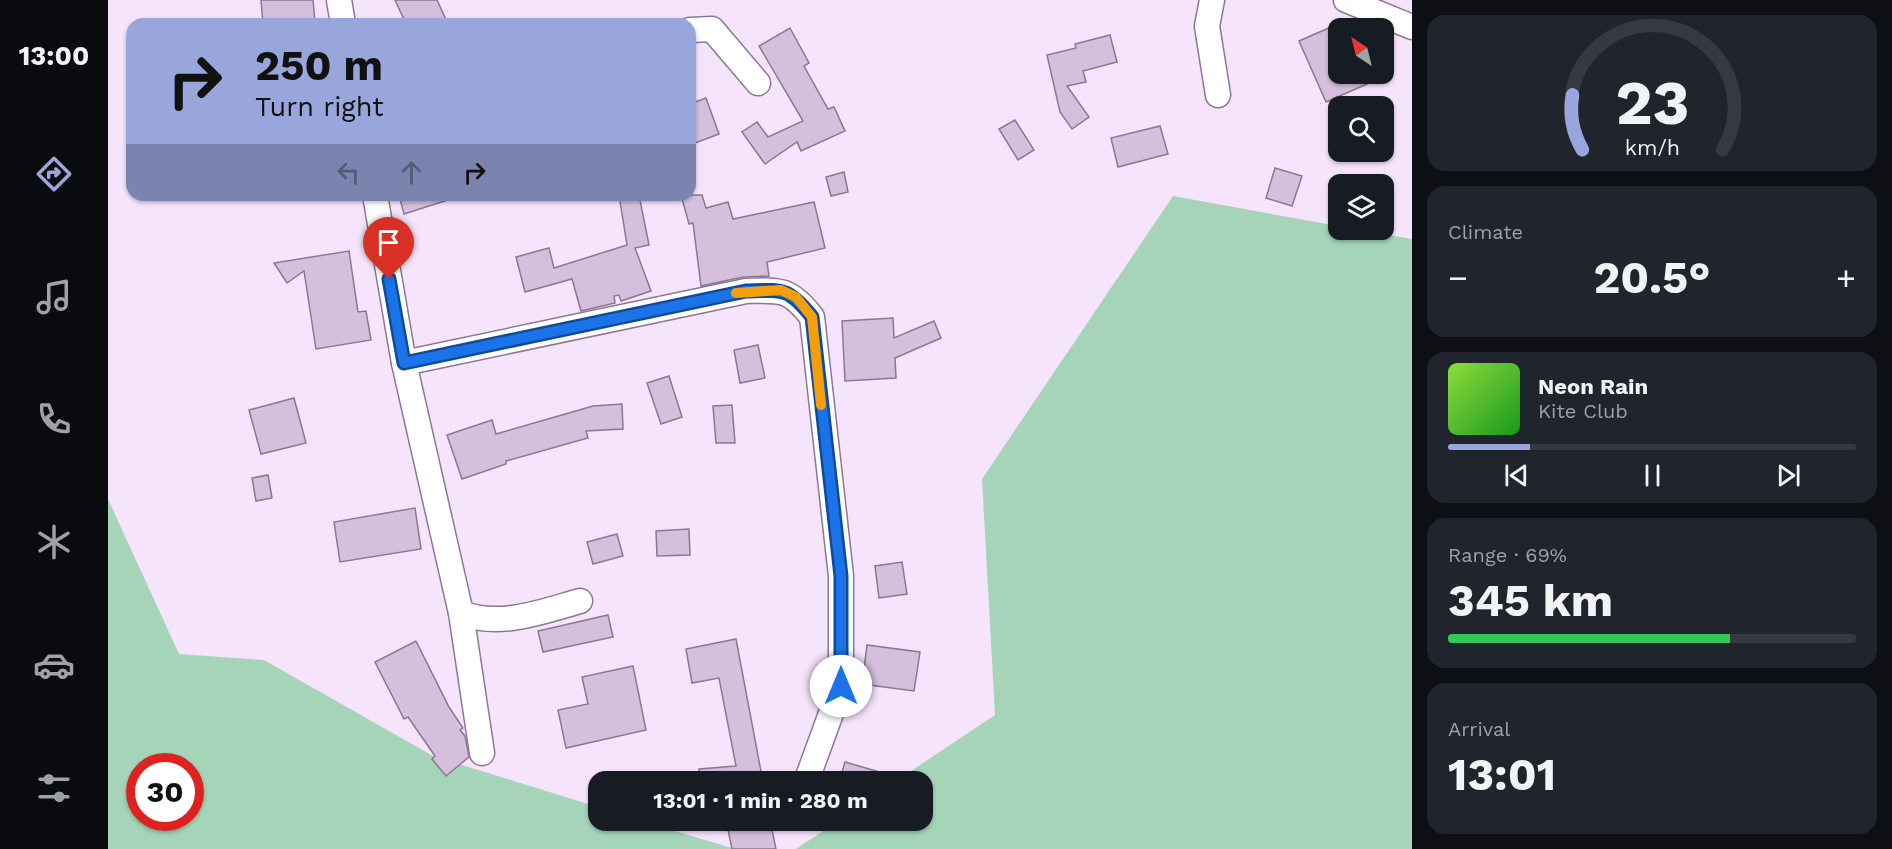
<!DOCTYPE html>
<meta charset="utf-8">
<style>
body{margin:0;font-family:"Work Sans",sans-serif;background:#20242c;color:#f1f3f6;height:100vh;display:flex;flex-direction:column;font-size:22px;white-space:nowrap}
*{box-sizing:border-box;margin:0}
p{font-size:20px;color:#9ea1a6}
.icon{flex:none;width:33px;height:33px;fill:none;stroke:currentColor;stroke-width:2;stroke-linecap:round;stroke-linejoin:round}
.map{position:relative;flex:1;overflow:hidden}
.side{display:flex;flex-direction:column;gap:15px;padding:15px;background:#0d0f14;width:480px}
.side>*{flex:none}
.guide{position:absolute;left:18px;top:18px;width:570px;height:183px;border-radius:18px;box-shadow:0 2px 4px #0004;background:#99a6db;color:#111;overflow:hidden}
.needle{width:39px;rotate:325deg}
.controls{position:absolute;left:1220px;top:18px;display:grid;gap:12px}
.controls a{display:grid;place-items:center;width:66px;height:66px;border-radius:12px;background:#171b24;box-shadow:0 2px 4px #0004;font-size:30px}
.speed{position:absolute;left:18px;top:753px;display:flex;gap:12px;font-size:30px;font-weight:700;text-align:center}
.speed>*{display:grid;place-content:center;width:78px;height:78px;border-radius:50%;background:#171b24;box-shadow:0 2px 4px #0004;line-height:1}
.speed .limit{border:9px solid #d22;background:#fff;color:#111}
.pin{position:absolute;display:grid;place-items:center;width:51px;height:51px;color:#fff;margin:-62px -26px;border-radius:50% 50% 50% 0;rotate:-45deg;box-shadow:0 0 6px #0007}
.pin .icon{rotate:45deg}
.me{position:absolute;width:66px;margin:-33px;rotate:0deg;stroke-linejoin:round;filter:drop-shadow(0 0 4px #0008)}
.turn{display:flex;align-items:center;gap:21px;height:126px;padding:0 30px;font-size:27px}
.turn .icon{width:78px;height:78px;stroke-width:2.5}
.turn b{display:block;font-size:42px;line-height:51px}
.lanes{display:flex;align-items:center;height:57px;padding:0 30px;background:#0003;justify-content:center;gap:30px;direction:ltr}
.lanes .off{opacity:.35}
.big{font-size:45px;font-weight:700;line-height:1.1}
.side .card{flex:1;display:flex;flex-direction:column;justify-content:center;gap:9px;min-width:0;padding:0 21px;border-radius:18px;background:#20242c}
.side .dial{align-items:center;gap:0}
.dial svg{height:156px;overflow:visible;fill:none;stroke:#363941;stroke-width:7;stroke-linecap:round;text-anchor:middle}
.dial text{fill:#f1f3f6;stroke:none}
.song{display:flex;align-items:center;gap:18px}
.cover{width:72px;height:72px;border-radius:9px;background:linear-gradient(135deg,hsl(90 70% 55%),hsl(120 70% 35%))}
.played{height:6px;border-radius:3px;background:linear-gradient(90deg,#99a6db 20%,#363941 20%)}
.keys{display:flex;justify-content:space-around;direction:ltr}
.heat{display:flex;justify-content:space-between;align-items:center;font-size:33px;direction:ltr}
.charge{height:9px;border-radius:4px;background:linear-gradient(90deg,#34c759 69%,#363941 0)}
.trip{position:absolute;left:480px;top:771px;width:345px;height:60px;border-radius:18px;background:#171b24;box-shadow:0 2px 4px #0004;font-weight:700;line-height:60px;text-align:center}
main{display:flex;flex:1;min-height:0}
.tabs{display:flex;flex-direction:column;width:108px;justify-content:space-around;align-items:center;background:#090b0e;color:#9ea1a6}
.tabs .icon{width:42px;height:42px}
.tabs .active{color:#99a6db}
.tabs b{font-size:27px;color:#f1f3f6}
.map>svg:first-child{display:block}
.green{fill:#a5d4b8;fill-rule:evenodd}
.building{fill:#d5bfdd;stroke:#8b7792;stroke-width:1.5}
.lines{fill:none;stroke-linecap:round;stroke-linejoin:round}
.minor-casing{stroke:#8d7894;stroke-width:27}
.minor{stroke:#fff;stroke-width:24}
.route-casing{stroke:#114b97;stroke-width:15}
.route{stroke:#1a73e8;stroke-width:10}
.slow{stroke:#f59e0b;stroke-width:10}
</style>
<main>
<nav class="tabs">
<b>13:00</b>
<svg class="icon active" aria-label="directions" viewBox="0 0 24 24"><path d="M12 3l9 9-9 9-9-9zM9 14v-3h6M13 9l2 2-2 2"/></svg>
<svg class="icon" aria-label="music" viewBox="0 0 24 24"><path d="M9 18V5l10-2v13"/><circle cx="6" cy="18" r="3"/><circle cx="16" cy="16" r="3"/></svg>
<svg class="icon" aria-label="phone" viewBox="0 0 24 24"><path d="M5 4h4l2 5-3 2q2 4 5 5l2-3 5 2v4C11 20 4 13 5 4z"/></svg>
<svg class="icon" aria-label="climate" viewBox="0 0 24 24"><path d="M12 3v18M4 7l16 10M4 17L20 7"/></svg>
<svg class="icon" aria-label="car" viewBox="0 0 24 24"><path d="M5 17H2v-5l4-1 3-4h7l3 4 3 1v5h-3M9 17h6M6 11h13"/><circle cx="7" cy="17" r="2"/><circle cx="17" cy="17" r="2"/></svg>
<svg class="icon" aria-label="filters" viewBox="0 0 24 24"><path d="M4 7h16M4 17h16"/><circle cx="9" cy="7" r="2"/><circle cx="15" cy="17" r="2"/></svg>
</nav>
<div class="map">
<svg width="1304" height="849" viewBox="0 0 1304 849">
<rect width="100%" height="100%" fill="#f6e4fc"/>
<g class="green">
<path d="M1065,196l165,30v4h20l54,9v610h-616l42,-28 84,-1v-38l-26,-1 99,-66 -13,-236z"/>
<path d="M0,499l71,155 85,6 169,96 165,51v13l44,1 93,28h-627zM32,766h50v52h-50z"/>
</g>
<g class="building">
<path d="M153,0h52l2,22 -52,2z"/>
<path d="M287,0h42l11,24h-42z"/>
<path d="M1230,24v50h52l-64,28 -27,-61z"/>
<path d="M682,28l19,35 -5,3 24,43 6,-2 11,24 -44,20 -4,-9 -32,22 -23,-32 15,-10 11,15 35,-16 -44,-75z"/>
<path d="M1002,35l7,27 -34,9 3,11 -19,4 22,31 -17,12 -12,-17 -13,-57 29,-7 -1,-4z"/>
<path d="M598,98l13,36 -29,11v-41z"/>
<path d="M907,120l19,30 -16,10 -19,-31z"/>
<path d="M1052,126l8,28 -50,13 -7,-29z"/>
<path d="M1167,168l27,8 -10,30 -26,-8z"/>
<path d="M736,172l4,20 -17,4 -5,-19z"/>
<path d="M291,195h51l1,4 -47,15z"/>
<path d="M511,195h20l10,50 -14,3 16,43 -30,10 -2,-6 -5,1 1,7 -34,8 -9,-32 -47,13 -9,-35 33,-9 5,20 73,-23z"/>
<path d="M573,195h21l4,13 22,-6 5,17 81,-17 11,46 -58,14 2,14 -26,1 -42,9 -8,-63 -4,1z"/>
<path d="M241,251l9,61 8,-1 5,29 -55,9 -12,-78 -17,12 -13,-20z"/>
<path d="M785,318l1,20 40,-17 7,17 -46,20 1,20 -51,3 -3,-60z"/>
<path d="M650,345l7,33 -25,5 -6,-33z"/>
<path d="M561,376l13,41 -21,7 -14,-41z"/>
<path d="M186,398l12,45 -45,11 -12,-44z"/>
<path d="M514,404l1,25 -37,2 2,7 -82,23v3l-44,15 -15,-44 45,-15 4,14 97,-28z"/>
<path d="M624,405l3,38h-19l-3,-37z"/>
<path d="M160,475l4,23 -16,3 -4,-23z"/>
<path d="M307,508l6,41 -81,13 -6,-40z"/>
<path d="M581,529l1,26 -33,1 -1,-25z"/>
<path d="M509,534l6,22 -30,8 -6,-22z"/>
<path d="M794,562l5,32 -28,4 -4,-32z"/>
<path d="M500,615l5,22 -70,15 -5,-21z"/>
<path d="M628,639l27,143h-64v-13l37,-3 -17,-88 -27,5 -6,-34z"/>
<path d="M308,641l33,66 14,21 -3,2 5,6 4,21 -23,19 -14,-17 3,-3 -27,-39 -4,2 -29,-57z"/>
<path d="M759,645l53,7 -6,39 -52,-7z"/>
<path d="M525,666l13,64 -80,18 -8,-38 30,-6 -6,-27z"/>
<path d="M737,762l52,15 -1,5h-57z"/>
<path d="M643,820h19l6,29h-44l-5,-24z"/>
</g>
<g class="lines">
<g class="minor-casing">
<g id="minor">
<path d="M231,0l4,24"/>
<path d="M1104,0l-5,26 11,69"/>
<path d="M1238,0l66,27"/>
<path d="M582,30l22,-1 46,54"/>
<path d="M267,195l29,168 57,250 21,140"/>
<path d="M296,363l342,-72c35,-1 43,-3 66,26l29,259v110l-35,96"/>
<path d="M353,613c39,15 80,-1 119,-12"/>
</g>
</g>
<use href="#minor" class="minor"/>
</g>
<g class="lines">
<g class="route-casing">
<path id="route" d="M281,279l15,84 342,-72c37,-1 42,-4 66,26l29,259v110"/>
</g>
<use href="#route" class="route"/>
<path class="slow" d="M628,293l45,-3 15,7 16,20 9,88"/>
</g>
</svg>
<div class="controls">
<a><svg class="needle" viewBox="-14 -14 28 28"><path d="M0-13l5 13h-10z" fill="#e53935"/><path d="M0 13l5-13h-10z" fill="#9ea1a6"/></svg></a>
<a><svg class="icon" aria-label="search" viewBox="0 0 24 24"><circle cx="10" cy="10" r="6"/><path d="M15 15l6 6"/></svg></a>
<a><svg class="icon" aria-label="layers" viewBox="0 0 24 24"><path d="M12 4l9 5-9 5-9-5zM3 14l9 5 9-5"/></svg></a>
</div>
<div class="speed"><div class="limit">30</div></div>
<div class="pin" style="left:281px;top:279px;background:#d93025"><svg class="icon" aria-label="arrive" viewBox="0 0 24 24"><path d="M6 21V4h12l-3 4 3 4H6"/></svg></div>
<svg class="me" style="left:733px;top:686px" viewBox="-20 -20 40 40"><circle r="19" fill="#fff"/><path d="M0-13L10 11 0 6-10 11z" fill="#1a73e8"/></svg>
<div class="trip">13:01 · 1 min · 280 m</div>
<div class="guide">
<div class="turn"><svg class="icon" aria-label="right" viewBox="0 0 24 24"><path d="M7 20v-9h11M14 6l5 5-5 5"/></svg><div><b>250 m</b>Turn right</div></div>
<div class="lanes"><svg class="icon off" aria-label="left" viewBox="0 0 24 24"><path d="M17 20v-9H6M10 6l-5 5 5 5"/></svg><svg class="icon off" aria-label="ahead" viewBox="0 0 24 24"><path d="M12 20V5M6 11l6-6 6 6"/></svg><svg class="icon" aria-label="right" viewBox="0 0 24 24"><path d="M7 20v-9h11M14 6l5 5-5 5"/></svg></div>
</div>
</div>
<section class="side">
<div class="card dial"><svg viewBox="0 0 100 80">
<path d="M14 69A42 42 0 1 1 86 69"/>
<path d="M14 69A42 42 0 0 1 9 41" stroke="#99a6db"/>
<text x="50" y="56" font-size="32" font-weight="700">23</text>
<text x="50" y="72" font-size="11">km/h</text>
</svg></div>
<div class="card"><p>Climate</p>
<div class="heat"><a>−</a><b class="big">20.5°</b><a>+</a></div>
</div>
<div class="card">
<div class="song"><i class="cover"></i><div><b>Neon Rain</b><p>Kite Club</p></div></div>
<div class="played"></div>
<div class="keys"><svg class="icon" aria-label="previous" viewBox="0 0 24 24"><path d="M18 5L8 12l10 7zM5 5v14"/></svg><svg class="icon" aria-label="pause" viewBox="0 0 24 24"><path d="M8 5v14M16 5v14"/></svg><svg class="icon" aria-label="next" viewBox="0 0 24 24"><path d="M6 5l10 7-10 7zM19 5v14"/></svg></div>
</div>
<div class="card"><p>Range · 69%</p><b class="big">345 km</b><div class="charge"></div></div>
<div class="card"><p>Arrival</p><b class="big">13:01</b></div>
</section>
</main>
